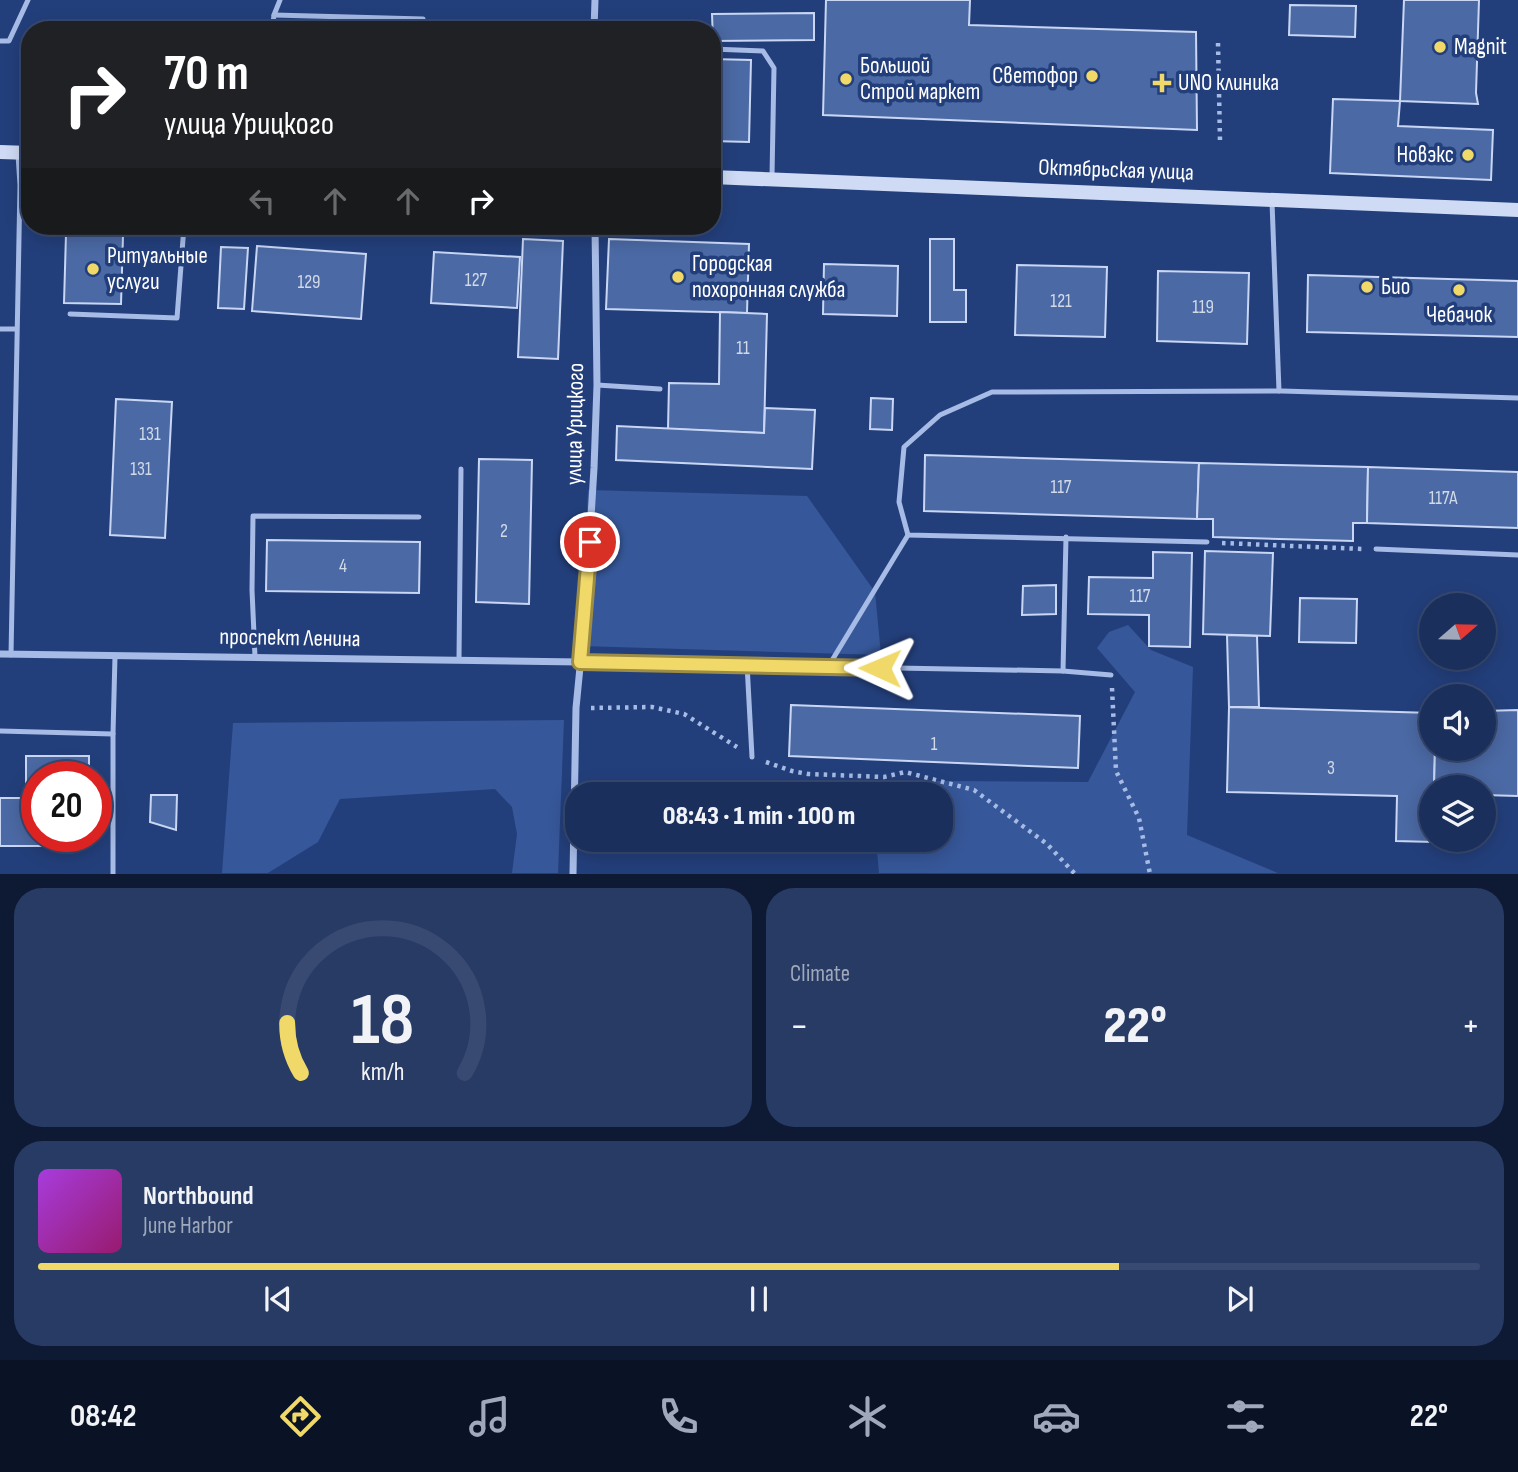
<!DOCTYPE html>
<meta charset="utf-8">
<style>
body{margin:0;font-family:"Sofia Sans Condensed",sans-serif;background:#273b65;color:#f1f3f6;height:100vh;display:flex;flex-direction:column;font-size:26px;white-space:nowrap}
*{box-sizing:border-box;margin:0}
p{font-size:23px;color:#9fa9bb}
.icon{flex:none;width:38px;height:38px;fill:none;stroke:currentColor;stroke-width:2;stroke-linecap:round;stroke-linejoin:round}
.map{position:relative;height:874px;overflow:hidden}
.side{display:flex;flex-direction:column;gap:14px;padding:14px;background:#0e1a33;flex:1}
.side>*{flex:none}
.hud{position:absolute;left:21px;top:21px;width:700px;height:214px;border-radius:28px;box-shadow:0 4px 18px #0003,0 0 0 2px #384a72;background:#202124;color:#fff;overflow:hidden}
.needle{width:46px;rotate:70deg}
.fabs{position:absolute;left:1419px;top:593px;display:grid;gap:14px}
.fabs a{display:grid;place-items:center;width:77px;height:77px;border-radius:50%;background:#1a2f5c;box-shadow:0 4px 18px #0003,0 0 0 2px #384a72;font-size:35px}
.speed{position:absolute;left:21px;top:761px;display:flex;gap:14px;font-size:35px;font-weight:700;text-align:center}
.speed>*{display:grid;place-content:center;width:91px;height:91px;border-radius:50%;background:#1a2f5c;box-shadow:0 4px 18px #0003,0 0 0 2px #384a72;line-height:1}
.speed .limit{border:10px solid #d22;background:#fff;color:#111}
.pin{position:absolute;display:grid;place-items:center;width:60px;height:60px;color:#fff;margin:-30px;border:4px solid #fff;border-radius:50%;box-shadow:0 2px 7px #0007}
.me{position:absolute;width:77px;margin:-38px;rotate:271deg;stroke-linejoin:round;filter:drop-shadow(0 0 5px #0008)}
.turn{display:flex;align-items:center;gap:24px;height:147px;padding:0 28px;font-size:32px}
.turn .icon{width:91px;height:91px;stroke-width:2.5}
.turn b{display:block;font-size:49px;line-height:60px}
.lanes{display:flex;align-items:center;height:66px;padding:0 28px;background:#0003;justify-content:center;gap:35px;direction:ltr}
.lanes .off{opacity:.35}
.big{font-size:52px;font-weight:800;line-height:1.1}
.side .card{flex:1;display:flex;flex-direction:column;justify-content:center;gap:10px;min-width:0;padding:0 24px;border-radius:28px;background:#273b65}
.side .dial{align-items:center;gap:0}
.dial svg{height:182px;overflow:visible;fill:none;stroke:#384a72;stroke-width:7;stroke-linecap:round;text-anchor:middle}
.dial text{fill:#f1f3f6;stroke:none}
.song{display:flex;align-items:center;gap:21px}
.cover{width:84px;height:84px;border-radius:10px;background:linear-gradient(135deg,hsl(280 70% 55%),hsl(320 70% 35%))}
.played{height:7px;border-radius:4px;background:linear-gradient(90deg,#f0d869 75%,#384a72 75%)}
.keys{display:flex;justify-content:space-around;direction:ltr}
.heat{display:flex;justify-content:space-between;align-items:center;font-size:38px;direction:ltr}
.side .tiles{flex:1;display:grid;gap:14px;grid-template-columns:1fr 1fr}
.card:last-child{grid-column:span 2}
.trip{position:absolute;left:565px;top:782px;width:388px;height:70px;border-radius:28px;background:#1a2f5c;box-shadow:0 4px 18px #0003,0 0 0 2px #384a72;font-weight:800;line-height:70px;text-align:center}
.tab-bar{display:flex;height:112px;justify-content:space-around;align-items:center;background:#0a1325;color:#9fa9bb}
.tab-bar .icon{width:49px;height:49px}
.tab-bar .current{color:#f0d869}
.tab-bar b{font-size:32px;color:#f1f3f6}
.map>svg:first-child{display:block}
.green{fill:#365799}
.building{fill:#4b69a4;stroke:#c9d7f4;stroke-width:2}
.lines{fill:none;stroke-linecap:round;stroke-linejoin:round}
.path{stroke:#a6bbe5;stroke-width:4.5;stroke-dasharray:3.5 5;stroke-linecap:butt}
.lane{stroke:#a6bbe5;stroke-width:5}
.street{stroke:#a6bbe5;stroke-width:7}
.secondary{stroke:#cfdbf5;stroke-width:14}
.route-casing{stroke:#9c8c44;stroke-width:18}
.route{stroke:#f0d869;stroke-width:12}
.poi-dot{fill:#f0d869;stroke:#233f7b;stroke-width:2.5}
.labels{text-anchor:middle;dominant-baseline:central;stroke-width:7;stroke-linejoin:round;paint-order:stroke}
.number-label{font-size:19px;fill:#d2dae8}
.poi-label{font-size:23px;fill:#fff;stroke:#233f7b;text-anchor:start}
.street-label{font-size:23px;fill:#fff;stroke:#233f7b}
</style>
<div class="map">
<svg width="1518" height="874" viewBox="0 0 1518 874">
<rect width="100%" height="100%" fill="#233f7b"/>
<g class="green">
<path d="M588,490l219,6 68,96 6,63 -300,-9z"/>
<path d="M1128,625l23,25 42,17 -6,168 91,38h-399l-3,-33h66v-46h-134v-9l137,-4 143,1 47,-90 -38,-44 12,-16z"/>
<path d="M564,720l-6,153h-46l5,-39 -5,-27 -17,-18 -155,10 -22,43 -50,31h-46l11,-150z"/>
</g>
<g class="building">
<path d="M826,0h144l-1,25 227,7 1,98 -374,-15z"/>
<path d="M1404,0h75l-3,93 2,11 -78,-3z"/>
<path d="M1290,5l66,1 -1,31 -66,-2z"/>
<path d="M814,13v27l-101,1 -1,-27z"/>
<path d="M73,21l134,6v3h-135z"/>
<path d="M712,59l39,1 -2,82 -37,-1z"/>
<path d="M1333,99l67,2 -2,25 95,4 -2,50 -161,-7z"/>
<path d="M66,234l57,2 -2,68 -57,-1z"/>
<path d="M523,239l40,2 -5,118 -40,-2z"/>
<path d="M609,239l140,5 -2,69 -141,-4z"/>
<path d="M930,239h24v51h12v32h-36z"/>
<path d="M257,246l109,8 -5,65 -109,-8z"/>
<path d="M221,247l27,1 -4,61 -26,-1z"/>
<path d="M434,252l86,5 -3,51 -86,-5z"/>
<path d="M824,264l74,2 -1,50 -74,-2z"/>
<path d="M1017,265l90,2 -2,70 -90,-2z"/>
<path d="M1158,271l91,2 -2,71 -90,-3z"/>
<path d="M1308,275l210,6v56l-211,-5z"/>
<path d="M720,312l47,2 -3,119 -96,-4 1,-46 50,1z"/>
<path d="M871,398l22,1 -1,31 -22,-1z"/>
<path d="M116,399l56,3 -7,136 -55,-3z"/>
<path d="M765,408l50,2 -3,59 -196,-9 1,-34 147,7z"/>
<path d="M925,455l274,8 -2,56 -273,-8z"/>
<path d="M479,459l53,1 -3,144 -53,-2z"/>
<path d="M1199,463l169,4 -1,56h-14v18l-140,-4v-18h-16z"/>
<path d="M1368,467l150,5v56l-151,-5z"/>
<path d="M267,540l153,2 -1,51 -153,-2z"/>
<path d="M1205,551l68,2 -3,83 -67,-2z"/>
<path d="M1153,552l39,1 -2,94 -41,-1v-31l-61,-1 1,-37 64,1z"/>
<path d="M1056,585v29l-34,1 1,-29z"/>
<path d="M1300,598l57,1 -1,44 -57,-1z"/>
<path d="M1227,635l30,1 2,71h-30z"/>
<path d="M791,705l289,11 -2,52 -289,-12z"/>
<path d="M1229,707l203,6v36h3l-1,39h-2l1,54 -37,-1 1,-45 -170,-4z"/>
<path d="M1518,710v86l-34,-1v-7h-50l1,-39h49v-38z"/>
<path d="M26,756h63v21h-52v59h52v10h-89v-48h26z"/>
<path d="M151,795h26l-1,35 -26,-8z"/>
<path d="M645,840h39l-1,9 -38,-3z"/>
</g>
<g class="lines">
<g class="path">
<path d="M1218,43l2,97"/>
<path d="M1222,543l141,6"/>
<path d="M1112,688l4,83 23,47 11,56"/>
<path d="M591,708l61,-1 32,7 53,33"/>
<path d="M766,762l26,9 16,3 76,3 21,-5 69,18 73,54 28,30"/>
</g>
<g class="lane">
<path d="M274,15l149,4"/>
<path d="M272,30l2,-15 6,-15"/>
<path d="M0,41h9l19,-41"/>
<path d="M712,49l51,2 11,17 -2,108"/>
<path d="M1272,202l7,189"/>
<path d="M70,314l107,4 7,-92"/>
<path d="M0,329h16"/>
<path d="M597,385l63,4"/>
<path d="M1207,542l-299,-7 -9,-33 5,-55 36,-32 52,-23 290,-1 236,7"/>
<path d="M1376,549l142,6"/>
<path d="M11,655l9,-470 -2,-31"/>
<path d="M255,657l-3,-67 1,-74 166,1"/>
<path d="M459,659l2,-190"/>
<path d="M580,662l483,9 48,4"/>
<path d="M747,664l5,93"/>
<path d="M828,667l80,-132"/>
<path d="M1063,671l3,-134"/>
<path d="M0,731l113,3 2,-78"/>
<path d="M113,874v-140"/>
</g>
<g class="street">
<path d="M594,30l1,-30"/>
<path d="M0,654l580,8"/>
<path d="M573,874l3,-166 9,-92 9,-148 3,-83 -2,-159"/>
</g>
<g class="secondary">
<path d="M0,152l30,1"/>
<path d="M712,177l806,33"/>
</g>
</g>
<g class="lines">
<g class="route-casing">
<path id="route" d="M590,542l-10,120 300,6"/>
</g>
<use href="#route" class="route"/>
</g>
<g class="poi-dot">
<circle cx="1440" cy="47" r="7"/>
<circle cx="1092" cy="76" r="7"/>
<circle cx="846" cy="79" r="7"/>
<path d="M1158.5 72.5h7v7h7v7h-7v7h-7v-7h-7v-7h7z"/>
<circle cx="1468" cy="155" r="7"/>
<circle cx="93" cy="269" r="7"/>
<circle cx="678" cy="277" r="7"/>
<circle cx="1367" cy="287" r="7"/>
<circle cx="1459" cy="290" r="7"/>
</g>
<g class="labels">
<g class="number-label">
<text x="476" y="280">127</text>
<text x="309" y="282">129</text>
<text x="1061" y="301">121</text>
<text x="1203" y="307">119</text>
<text x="743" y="348">11</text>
<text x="150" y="434">131</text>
<text x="141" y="469">131</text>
<text x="1061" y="487">117</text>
<text x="1443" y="498">117А</text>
<text x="504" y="531">2</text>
<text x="343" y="566">4</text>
<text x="1140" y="596">117</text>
<text x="934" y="744">1</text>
<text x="1331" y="768">3</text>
</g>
<g class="poi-label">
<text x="1454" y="47">Magnit</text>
<text x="860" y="66">Большой<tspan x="860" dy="26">Строй маркет</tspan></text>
<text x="1078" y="76" text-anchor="end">Светофор</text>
<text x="1178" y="83">UNO клиника</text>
<text x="1454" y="155" text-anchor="end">Новэкс</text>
<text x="107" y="256">Ритуальные<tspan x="107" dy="26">услуги</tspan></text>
<text x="692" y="264">Городская<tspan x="692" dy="26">похоронная служба</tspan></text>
<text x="1381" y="287">Био</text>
<text x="1459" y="315" text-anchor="middle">Чебачок</text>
</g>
<g class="street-label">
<text transform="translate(1116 170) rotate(2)">Октябрьская улица</text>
<text transform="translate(575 424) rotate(-89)">улица Урицкого</text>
<text transform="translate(290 638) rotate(1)">проспект Ленина</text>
</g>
</g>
</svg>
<div class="fabs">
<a><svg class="needle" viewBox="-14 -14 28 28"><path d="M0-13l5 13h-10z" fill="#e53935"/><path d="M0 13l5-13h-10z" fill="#9fa9bb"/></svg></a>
<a><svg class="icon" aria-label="sound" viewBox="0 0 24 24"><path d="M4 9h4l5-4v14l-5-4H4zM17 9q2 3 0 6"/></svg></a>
<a><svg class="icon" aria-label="layers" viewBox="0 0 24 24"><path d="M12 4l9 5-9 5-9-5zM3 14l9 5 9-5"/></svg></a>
</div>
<div class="speed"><div class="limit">20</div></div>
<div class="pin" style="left:590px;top:542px;background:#d93025"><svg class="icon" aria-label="arrive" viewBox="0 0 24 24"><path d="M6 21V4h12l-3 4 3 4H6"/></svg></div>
<svg class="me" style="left:880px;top:668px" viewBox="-20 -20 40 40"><path d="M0-17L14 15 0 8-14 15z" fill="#f0d869" stroke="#fff" stroke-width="4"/></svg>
<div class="trip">08:43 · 1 min · 100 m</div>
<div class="hud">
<div class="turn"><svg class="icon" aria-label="right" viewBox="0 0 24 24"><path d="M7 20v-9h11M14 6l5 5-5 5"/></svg><div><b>70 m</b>улица Урицкого</div></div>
<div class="lanes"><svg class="icon off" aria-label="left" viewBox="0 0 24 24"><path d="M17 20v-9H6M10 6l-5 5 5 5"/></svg><svg class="icon off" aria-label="ahead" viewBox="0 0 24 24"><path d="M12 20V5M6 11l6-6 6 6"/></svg><svg class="icon off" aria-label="ahead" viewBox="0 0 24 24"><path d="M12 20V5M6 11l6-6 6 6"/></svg><svg class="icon" aria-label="right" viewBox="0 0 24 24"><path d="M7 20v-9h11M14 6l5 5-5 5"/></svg></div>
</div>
</div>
<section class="side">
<div class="tiles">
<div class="card dial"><svg viewBox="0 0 100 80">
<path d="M14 69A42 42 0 1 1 86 69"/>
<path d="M14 69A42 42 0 0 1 8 47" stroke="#f0d869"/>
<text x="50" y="56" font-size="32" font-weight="700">18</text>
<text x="50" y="72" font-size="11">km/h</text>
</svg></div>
<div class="card"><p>Climate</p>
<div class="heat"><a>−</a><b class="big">22°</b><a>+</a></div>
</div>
<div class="card">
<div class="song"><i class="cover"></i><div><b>Northbound</b><p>June Harbor</p></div></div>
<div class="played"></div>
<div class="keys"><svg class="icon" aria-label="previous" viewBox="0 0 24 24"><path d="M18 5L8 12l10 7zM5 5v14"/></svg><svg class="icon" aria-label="pause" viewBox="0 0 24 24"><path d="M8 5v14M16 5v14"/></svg><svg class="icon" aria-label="next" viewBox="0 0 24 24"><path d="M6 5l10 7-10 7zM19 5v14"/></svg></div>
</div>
</div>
</section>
<nav class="tab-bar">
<b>08:42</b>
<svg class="icon current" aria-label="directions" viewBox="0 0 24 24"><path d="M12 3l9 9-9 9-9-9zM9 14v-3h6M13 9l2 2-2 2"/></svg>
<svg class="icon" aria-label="music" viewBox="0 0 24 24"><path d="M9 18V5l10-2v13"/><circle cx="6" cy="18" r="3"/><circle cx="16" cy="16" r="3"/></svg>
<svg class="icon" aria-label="phone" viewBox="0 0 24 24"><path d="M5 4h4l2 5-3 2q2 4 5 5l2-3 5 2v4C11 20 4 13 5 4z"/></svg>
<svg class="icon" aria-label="climate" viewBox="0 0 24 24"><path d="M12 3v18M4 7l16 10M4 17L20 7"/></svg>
<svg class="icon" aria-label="car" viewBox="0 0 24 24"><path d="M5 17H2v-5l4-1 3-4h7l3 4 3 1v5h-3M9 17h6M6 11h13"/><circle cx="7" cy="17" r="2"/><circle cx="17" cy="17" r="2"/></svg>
<svg class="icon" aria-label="filters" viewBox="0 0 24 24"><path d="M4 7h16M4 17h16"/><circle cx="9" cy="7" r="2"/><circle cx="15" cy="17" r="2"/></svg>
<b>22°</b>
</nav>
